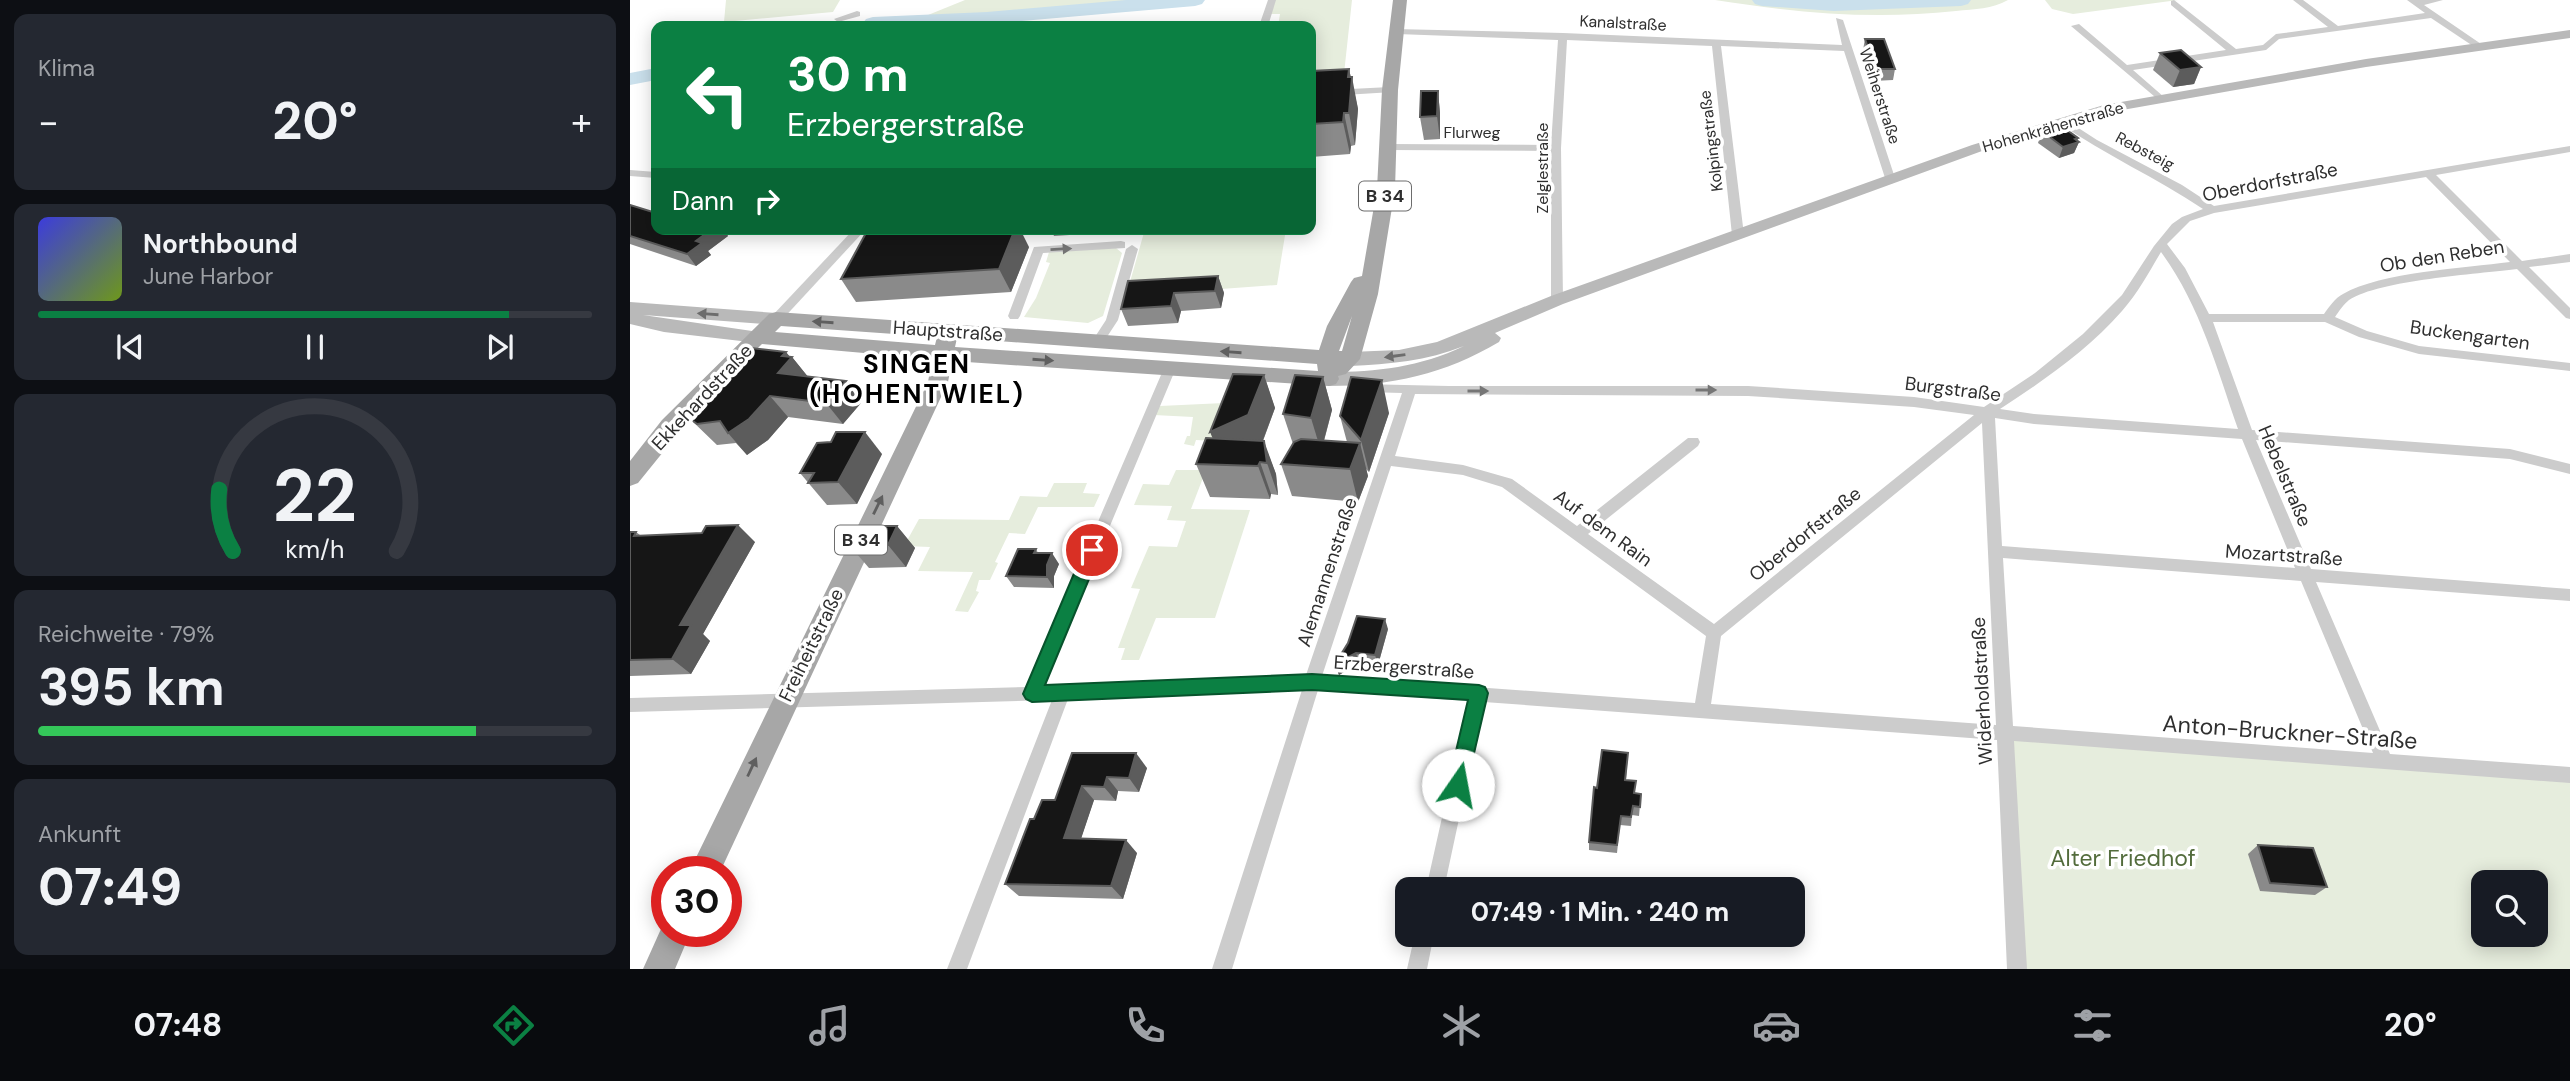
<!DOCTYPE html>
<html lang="de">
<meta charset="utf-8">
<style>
body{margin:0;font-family:"DM Sans",sans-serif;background:#242831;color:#f1f3f6;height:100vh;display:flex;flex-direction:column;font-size:26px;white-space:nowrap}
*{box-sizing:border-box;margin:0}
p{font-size:23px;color:#9ea1a6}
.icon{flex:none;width:38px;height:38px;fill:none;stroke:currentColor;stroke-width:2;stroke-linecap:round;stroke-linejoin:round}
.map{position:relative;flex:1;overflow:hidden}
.drawer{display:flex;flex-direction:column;gap:14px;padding:14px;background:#0d0f14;width:630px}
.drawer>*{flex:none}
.guide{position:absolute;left:21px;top:21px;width:665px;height:214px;border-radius:14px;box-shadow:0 4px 18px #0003;background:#0b8043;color:#fff;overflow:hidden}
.controls{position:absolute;left:1841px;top:870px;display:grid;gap:14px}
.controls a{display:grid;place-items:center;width:77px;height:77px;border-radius:14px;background:#171b24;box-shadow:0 4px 18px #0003;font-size:35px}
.speed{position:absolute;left:21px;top:856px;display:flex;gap:14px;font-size:35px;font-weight:700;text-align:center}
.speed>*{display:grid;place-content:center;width:91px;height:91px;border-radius:50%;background:#171b24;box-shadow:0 4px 18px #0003;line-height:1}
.speed .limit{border:10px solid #d22;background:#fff;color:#111}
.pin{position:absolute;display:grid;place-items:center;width:60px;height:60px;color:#fff;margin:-30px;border:4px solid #fff;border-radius:50%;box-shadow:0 2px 7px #0007}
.me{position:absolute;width:77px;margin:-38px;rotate:12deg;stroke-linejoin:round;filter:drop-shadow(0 0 5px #0008)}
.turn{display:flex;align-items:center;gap:24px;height:147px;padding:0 21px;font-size:32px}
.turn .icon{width:91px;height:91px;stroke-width:2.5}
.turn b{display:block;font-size:49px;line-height:60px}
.then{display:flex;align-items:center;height:66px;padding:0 21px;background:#0003;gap:14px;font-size:26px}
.big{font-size:52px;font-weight:700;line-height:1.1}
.drawer .card{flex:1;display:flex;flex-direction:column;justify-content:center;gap:10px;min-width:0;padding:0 24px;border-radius:14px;background:#242831}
.drawer .dial{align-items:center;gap:0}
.dial svg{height:182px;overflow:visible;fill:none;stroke:#363941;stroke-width:7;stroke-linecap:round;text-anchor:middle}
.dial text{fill:#f1f3f6;stroke:none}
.song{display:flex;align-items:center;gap:21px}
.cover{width:84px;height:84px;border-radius:10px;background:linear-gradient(135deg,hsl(240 70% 55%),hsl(80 70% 35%))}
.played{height:7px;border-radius:4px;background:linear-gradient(90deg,#0b8043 85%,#363941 85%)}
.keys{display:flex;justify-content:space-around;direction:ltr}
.heat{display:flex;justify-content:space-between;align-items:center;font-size:38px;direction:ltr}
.charge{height:10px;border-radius:5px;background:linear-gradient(90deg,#34c759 79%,#363941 0)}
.trip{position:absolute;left:765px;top:877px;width:410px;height:70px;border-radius:14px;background:#171b24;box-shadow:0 4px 18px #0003;font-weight:700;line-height:70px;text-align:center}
.tab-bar{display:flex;height:112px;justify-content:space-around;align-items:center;background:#090b0e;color:#9ea1a6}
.tab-bar .icon{width:49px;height:49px}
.tab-bar .selected{color:#0b8043}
.tab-bar b{font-size:32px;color:#f1f3f6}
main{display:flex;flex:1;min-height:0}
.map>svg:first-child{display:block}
.green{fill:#e6eddd;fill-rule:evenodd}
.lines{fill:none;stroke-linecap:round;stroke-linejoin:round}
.river{fill:#cae0ec;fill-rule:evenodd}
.street{fill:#ccc;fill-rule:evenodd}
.secondary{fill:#b9b9b9;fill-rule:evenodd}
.primary{fill:#a7a7a7;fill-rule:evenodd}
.wall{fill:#8a8a8a}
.shaded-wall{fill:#5c5c5c}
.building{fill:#161616;stroke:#5c5c5c;stroke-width:2}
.oneway{fill:#767676}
.oneway2{fill:#6d6d6d}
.oneway3{fill:#5f5f5f}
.route{fill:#0b8043;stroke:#07532c;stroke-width:2}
.labels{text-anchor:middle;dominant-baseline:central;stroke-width:7;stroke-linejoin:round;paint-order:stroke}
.far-street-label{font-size:16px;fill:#2f2f2f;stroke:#fff}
.shield{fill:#fff;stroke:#6d6d6d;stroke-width:2}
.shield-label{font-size:18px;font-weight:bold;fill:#2f2f2f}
.street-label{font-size:19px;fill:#2f2f2f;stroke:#fff}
.near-street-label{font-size:23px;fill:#2f2f2f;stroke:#fff}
.near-park-label{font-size:23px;fill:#536c3c;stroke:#fff}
.district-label{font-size:26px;font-weight:bold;letter-spacing:2px;fill:#000;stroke:#fff}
</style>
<main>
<section class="drawer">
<div class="card"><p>Klima</p>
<div class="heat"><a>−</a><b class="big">20°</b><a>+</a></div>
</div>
<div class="card">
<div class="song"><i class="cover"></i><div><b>Northbound</b><p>June Harbor</p></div></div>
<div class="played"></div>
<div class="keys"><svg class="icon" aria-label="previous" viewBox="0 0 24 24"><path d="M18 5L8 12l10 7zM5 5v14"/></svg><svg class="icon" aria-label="pause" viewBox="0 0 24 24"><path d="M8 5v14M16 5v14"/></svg><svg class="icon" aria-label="next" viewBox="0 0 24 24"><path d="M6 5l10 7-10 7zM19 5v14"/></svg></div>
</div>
<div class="card dial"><svg viewBox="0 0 100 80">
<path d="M14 69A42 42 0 1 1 86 69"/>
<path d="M14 69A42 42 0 0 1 8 42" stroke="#0b8043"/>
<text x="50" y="56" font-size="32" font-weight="700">22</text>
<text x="50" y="72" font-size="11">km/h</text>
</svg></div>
<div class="card"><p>Reichweite · 79%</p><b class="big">395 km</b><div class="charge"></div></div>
<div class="card"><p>Ankunft</p><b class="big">07:49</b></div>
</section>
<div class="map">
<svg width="1940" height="969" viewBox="0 0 1940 969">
<rect width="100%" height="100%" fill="#fff"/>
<g class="green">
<path d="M96,0h114l-7,12 -109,10z"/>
<path d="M335,0h221l-199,17 -59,-2z"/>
<path d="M645,0h77l-9,83 -32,1v-58h-33l2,-12h-9z"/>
<path d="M1085,0h293c-16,9 -33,9 -52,11 -84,9 -157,2 -241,-11z"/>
<path d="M1415,0h133l-105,14 -21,-5z"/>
<path d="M515,229h141l-9,56 -151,11z"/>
<path d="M486,248l6,5 -19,63 -15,7 -64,-6 12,-19 14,-35 -4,-1 3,-10z"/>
<path d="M594,403l-10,38 -18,-1 -2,6 -10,-2 3,-8h3l3,-19 -39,-2 6,-9z"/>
<path d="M546,470h30l-15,39 59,1 -35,108h-59l-17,42h-18l4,-12h-7l22,-59 -9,-1 18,-42 28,1 9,-26 -19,-1 5,-14 -38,-1 9,-21 26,1z"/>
<path d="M424,483h33l-4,10 17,1 -6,13h-56l-13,27 -16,-1 -14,29 3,1 -8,17h-11l-3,11 3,1 -11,20 -13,-1 18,-39 -55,-1 12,-24 -26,-1 15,-27 90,1 11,-24 27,1z"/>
<path d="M1377,734l563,41v194h-553zM1853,882h53v52h-53z"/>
</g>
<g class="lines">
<g class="river">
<path d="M496,0h79l-3,4 -7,2 -208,18 -122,2 -2,-3 3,-4 7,-2 114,-5z"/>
<path d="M1122,0h219l-3,4 -7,2 -127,5 -72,-5 -7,-2z"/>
<path d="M26,68v12l-26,5v-12z"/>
</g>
<g class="street">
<path d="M638,0h8l-8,26h-9z"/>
<path d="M1544,0l62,49 27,-4 13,-11 52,-7 -35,-27h10l35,26 87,-13 -18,-13h36l-19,5 60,41 -8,2 -45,-30 -152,21 -13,11 -133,20 31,27v4l-3,1 -90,-76 8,-2 48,41 99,-15 -55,-45v-4z"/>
<path d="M227,11l3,1v4l-22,6 -4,-3z"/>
<path d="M1206,18l7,2 53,161 -5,3 -5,-3 -42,-130 -123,-5 23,189 -6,3 -6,-3 -20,-189 -145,-6 -6,108 2,152 -2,3 -4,1 -6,-4v-149l-162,-1 -5,-3 5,-3 162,1 7,-105 -161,-6 -3,-1v-4l169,4 279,12z"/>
<path d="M760,87l5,3 -2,2 -82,5v-6z"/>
<path d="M1433,118l34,22 85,45 32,21 356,-60v6l-134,23 86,86 48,-7v8l-41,5 41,41v11l-4,-1 -49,-49c-40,5 -137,11 -168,31 -5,4 -10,11 -14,17l32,14 52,15 151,17v8l-151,-17 -60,-17 -34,-15h-112l39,108 258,19 60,15v10l-60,-15 -254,-19 55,129 259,20v12l-254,-19 74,172 180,13v16l-556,-42 13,228h-20l-10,-229 -513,-38 -40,187h-18l42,-188 -150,-11 -86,279h-20l90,-279 -234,9 -101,270h-20l105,-269 -422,12v-14l397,-11 137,-319 6,-4 6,4 -133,318 263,-11 96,-282 -37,-1 -5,-2 -1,-3 1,-3 89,2h299l166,11 70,10 51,-34 48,-39 39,-39 32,-49 18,-22 10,-7 21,-8c-46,-31 -98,-54 -144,-86v-4zM1796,177l84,85c-45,6 -129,10 -167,32 -8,4 -14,13 -19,20h-115l-24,-46 -18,-24 23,-23 24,-8zM1531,252c39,53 56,117 77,177l-204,-15 -34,-5c43,-28 88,-59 122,-98 16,-18 27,-39 39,-59zM785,394l333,2 166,11 60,8 -260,209 -126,-90 110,-88 2,-4 -2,-4h-10l-111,88 -65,-47 -49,-14 -68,-9zM1365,418l39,6 208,15 53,129 -293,-22zM1352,423l14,302 -285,-21 10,-68zM761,466l72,9 39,12 204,149 -11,67 -373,-27zM1373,558l298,23 72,172 -360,-27z"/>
<path d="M0,170l26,2v6l-26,-2z"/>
<path d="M224,229h12l-86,93h-8l-2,-3 2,-3z"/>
<path d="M491,241l4,1v6l-82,5 -23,63 -2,3h-8l-2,-3 26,-69z"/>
<path d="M502,245l6,4 -20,71 -17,26h-8l-2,-3 15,-23 20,-71z"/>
<path d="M785,934h19l-7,35h-20z"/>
</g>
<g class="secondary">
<path d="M1940,30v8l-204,29 -255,45 -129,39 -419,153 -68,29 6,5 -2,4c-54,32 -108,44 -170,44l-7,-2 -3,-5 3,-5 7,-2c48,0 91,-5 135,-26 -37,15 -75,18 -114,20l-7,-2 -2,-5 2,-5 7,-2 49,-2 38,-8 114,-46 421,-151 132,-40 262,-46z"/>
<path d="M0,302l146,11 6,2 3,4 -3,4 -6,2 -133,-10 122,18 2,4 -2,4 -7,2 -94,-11 -34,-8z"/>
</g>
<g class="primary">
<path d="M763,0h14l-9,90 -3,99 -17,105 -18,65 -14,15 -8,2 1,3 -3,5 -7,2 -377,-25 -4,21 -228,490h-31l239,-490 4,-23 -170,-15 -56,55 -68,84 -8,3v-25l32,-41 107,-106 7,-2 543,38 8,-24 24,-44 3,-4 8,-2 15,-87 5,-99zM722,316l-10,35h-3zM151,326l156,11 -2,8 -160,-13zM327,338l360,26 1,7 -363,-24z"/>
<path d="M35,920l2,11h24l-16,38h-32z"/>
</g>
</g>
<g class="wall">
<path d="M1235,39l30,30 -2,11 -20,1 -10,-31z"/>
<path d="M1530,53l41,14 -7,17 -21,3 -20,-17z"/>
<path d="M719,69l9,40 -3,36 -4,1 -1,8 -39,3v-86z"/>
<path d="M808,91l2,22v26l-16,1 -4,-23z"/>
<path d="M1412,131l35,10 2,1 -5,11 -15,5 -21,-15z"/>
<path d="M0,205l26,24h67l5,7 -20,15 3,4 -15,11 -66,-22z"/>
<path d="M421,229h51l-2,4 -46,3z"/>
<path d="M399,247l-18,45 -155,10 -15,-23z"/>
<path d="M588,276l6,17 -3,15 -40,3 -3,12 -50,3 -7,-17z"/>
<path d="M160,357h2l16,20 53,26 -18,21 -55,-7 -20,23 -21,15 -11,-12 -19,2 -28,-27z"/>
<path d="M634,375l11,33 -12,33 13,33 2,21 -7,-1 -1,5 -60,-2 -14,-33z"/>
<path d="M693,377l9,33 -8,31 23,1 -7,-26 49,-3 -20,59 -3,-3 2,7 -10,26 -66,-6 -11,-32 12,-20 -10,-30z"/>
<path d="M252,454l-25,50 -30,1 -27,-32z"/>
<path d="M267,526l18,22 -9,19 -37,1 -19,-22z"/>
<path d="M0,532h6l4,3 115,7 -52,92 7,7 -19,33 -61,2z"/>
<path d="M406,549l2,4 21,11 -5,12v12l-40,-1 -8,-11z"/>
<path d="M758,629l-10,36 -19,-2 -20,12 -4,-11z"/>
<path d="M442,753l75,15 -8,24 -21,-1 -2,10 -22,-1 -13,38 56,15 -14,46 -104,-3 -14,-12 29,-65 21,-19z"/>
<path d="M998,753l-2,27 9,13 6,1 -2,22 -7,-1 -1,11 -11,-1 -3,28 -28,-3v-8l8,-54z"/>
<path d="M1628,845l69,42 -12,8 -55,-4 -12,-37z"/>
</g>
<g class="shaded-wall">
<path d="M1571,67l-7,17 -21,3 7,-17z"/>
<path d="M719,69l3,14v-6l6,32 -3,36 -6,-32z"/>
<path d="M808,91l2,22v26l-3,-23z"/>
<path d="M714,113l7,33 -1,8 -7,-32z"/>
<path d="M1448,138l-1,4h2l-5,11 -15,5 4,-11z"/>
<path d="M82,229h11l5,7 -20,15 3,4 -15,11 -9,-12 9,-13z"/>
<path d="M385,229h5l9,18 -18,45 -12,-23z"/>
<path d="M588,276l6,17 -3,15 -6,-17z"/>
<path d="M544,293l7,18 -3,12 -7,-17z"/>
<path d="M156,352l5,6 1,-1 17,21 -31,-5 4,-17z"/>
<path d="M634,375l11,33 -15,40 -36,17 -14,-33z"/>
<path d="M693,377l9,33 -11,41 -10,-33z"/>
<path d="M752,380l7,33 -20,59 -8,-32z"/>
<path d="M216,381l15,22 -18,21 -17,-21z"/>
<path d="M140,396l18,21 -20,23 -21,15 -19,-22z"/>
<path d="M235,432l17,22 -25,50 -19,-22z"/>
<path d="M634,441l12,33 2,21 -11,-32z"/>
<path d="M730,443l8,33 -10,26 -8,-33z"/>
<path d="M630,462l11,32 -1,5 -12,-33z"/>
<path d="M108,525l17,17 -52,92 7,7 -19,33 -19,-15 8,-34z"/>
<path d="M267,526l18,22 -9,19 -18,-22z"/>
<path d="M422,553l7,11 -5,12v12l-7,-11v-12z"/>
<path d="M755,619l3,10 -10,36 -3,-10z"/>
<path d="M726,653l3,10 -20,12 -4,-11z"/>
<path d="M506,753l11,15 -8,24 -10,-14z"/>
<path d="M477,777l11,14 -2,10 -12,-14z"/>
<path d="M452,786l12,14 -17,51 -13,-13z"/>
<path d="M496,840l11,13 -14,46 -12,-13z"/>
</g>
<g class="building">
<path d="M1235,39h19l11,30h-20z"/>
<path d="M1551,50l20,17 -21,3 -20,-17z"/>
<path d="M719,69l-1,8h4l-3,36h-5l-1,9 -32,2v-53z"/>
<path d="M791,91h17l-1,25 -17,1z"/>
<path d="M1430,125l18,13 -3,1 4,3 -16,5 -21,-16z"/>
<path d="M0,205l26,8v16h56l-16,12 6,2 -15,11 -57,-18z"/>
<path d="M296,229h89l-16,40 -158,10 25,-46z"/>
<path d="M588,276l-3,15 -41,2 -3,13 -50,3 7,-28z"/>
<path d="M121,348l35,4 -4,4 10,1 -14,16 68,8 -20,22 -56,-7 -21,23 -21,14 -8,-12 -23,3 -8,-6 7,-15z"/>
<path d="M603,374l31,1 -16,40 -38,17z"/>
<path d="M665,375l28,2 -12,41 -28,-4z"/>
<path d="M721,377l31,3 -21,60 -21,-24z"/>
<path d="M206,432h29l-27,50 -30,1 6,-10h-14l17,-30 14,-1z"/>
<path d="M576,438l58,3 3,22 -7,-1 -2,4 -62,-2z"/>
<path d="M671,439l59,4 -10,26 -69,-5 13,-22z"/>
<path d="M108,525l-58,100h11l-19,34 -42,1v-128h6l-2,4 68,-3 4,-7z"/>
<path d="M230,526h37l-9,19 -38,1z"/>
<path d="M388,549h18l-2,4h18l-5,12v12l-41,-1z"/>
<path d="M727,616l28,3 -10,36 -19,-2 -21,11 13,-21z"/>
<path d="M972,750l26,3 -3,27 11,1 -2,12 7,1 -1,13 -7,-1 -2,11 -10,-1 -4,29 -28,-3 5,-55 3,1z"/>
<path d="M442,753h64l-7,25 -22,-1 -3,10 -22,-1 -18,52 62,2 -15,46 -106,-2 25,-65h4l8,-19h13z"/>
<path d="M1628,845l55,3 14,39 -57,-4z"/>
</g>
<defs><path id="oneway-solid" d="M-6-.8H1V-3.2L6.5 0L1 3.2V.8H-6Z" transform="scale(1.75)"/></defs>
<g class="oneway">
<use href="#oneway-solid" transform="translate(431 249) rotate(-3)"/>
<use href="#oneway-solid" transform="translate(1076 390)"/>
<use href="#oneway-solid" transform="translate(848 391)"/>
</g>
<g class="oneway2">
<use href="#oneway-solid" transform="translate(78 314) rotate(-176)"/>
<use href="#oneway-solid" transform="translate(765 356) rotate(172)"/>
</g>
<g class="oneway3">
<use href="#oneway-solid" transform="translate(193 322) rotate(-176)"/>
<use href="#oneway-solid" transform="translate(601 352) rotate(-176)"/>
<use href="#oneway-solid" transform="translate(413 360) rotate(4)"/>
<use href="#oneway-solid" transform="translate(248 505) rotate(-64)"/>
<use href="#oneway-solid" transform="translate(122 767) rotate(-65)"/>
</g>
<path class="route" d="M462,543l6,2 3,5 -56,135 267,-11 167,11 6,2 3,6 -23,99 -7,3 -7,-3 -3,-7 20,-85 -156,-10 -280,12 -6,-3 -3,-5 61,-144 2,-5z"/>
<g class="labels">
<g class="far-street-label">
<text transform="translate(993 23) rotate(3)">Kanalstraße</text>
<text transform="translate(1250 96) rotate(72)">Weiherstraße</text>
<text transform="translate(1423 127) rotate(-16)">Hohenkrähenstraße</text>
<text x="842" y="132">Flurweg</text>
<text transform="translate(1081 141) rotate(-97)">Kolpingstraße</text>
<text transform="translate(1515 151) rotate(28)">Rebsteig</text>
<text transform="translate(912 168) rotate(-90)">Zelglestraße</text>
</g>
<g class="shield">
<rect x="729" y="181.5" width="52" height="29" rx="5"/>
<rect x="205" y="525.5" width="52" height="29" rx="5"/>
</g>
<g class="shield-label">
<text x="755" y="196">B 34</text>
<text x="231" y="540">B 34</text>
</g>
<g class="street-label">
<text transform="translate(1640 182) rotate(-11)">Oberdorfstraße</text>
<text transform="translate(1812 256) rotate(-9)">Ob den Reben</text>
<text transform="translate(318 331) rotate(4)">Hauptstraße</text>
<text transform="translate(1840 335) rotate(8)">Buckengarten</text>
<text transform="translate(1323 389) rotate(7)">Burgstraße</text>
<text transform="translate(72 397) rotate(-47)">Ekkehardstraße</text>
<text transform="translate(1655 476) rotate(67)">Hebelstraße</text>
<text transform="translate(973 528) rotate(36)">Auf dem Rain</text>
<text transform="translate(1175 534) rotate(-39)">Oberdorfstraße</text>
<text transform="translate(1654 555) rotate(4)">Mozartstraße</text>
<text transform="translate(697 572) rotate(-72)">Alemannenstraße</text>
<text transform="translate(181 645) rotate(-64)">Freiheitstraße</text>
<text transform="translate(774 667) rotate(4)">Erzbergerstraße</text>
<text transform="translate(1352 691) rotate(-93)">Widerholdstraße</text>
</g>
<g class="near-street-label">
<text transform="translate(1660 732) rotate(4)">Anton-Bruckner-Straße</text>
</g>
<g class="near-park-label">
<text x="1493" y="858">Alter Friedhof</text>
</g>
<g class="district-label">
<text x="287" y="364">SINGEN<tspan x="287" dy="30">(HOHENTWIEL)</tspan></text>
</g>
</g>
</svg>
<div class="controls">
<a><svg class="icon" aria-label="search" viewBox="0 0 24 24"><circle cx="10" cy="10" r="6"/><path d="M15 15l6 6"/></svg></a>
</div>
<div class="speed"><div class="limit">30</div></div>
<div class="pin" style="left:462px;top:550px;background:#d93025"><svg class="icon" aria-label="arrive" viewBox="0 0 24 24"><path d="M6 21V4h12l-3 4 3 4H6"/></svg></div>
<svg class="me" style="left:828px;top:785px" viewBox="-20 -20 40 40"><circle r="19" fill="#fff"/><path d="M0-13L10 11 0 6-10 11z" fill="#0b8043"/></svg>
<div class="trip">07:49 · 1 Min. · 240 m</div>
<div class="guide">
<div class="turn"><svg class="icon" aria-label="left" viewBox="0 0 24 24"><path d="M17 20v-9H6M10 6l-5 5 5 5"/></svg><div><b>30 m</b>Erzbergerstraße</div></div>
<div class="then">Dann<svg class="icon" aria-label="right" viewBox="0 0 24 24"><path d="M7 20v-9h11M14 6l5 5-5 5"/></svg></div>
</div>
</div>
</main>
<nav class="tab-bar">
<b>07:48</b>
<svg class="icon selected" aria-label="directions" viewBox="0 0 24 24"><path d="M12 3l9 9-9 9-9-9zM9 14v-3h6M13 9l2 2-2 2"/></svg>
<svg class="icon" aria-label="music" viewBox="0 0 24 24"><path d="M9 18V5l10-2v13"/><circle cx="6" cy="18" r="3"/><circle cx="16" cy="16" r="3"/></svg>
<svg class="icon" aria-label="phone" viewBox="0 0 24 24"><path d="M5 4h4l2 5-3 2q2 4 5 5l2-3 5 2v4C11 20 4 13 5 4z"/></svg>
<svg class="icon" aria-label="climate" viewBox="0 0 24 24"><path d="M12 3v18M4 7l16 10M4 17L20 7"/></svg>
<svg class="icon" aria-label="car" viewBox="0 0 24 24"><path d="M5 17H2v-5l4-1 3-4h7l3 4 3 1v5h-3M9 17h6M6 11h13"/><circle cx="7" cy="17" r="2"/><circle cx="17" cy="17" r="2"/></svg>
<svg class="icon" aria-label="filters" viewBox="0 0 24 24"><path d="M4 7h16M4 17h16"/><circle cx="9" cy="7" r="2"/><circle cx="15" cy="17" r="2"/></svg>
<b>20°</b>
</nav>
